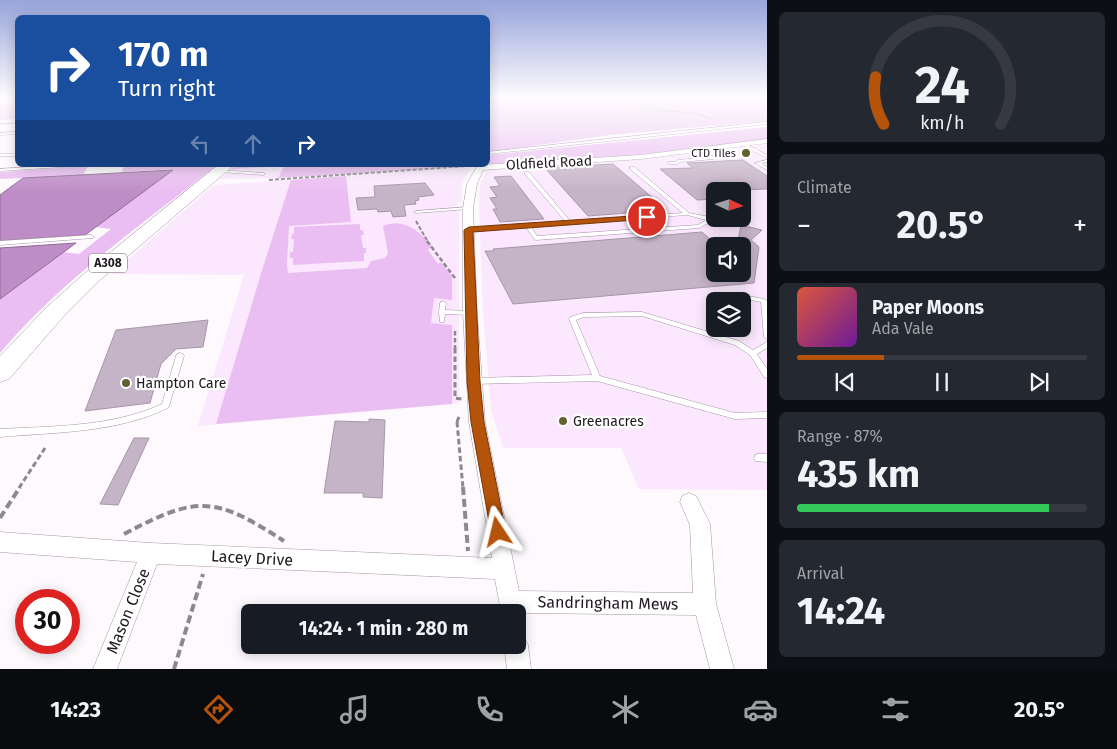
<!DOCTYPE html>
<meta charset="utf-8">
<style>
body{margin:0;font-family:"Fira Sans",sans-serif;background:#242831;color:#f1f3f6;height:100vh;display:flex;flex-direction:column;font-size:19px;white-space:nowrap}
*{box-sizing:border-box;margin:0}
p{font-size:16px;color:#9ea1a6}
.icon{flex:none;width:28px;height:28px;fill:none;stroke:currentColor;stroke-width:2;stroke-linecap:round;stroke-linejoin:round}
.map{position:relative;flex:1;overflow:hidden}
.sheet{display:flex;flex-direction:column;gap:12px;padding:12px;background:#0d0f14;width:350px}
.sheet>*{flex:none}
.top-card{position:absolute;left:15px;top:15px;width:475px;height:152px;border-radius:8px;box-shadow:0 2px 12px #0003;background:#1a4fa0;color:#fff;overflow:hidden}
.needle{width:32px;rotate:94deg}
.tools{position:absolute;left:706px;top:182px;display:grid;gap:10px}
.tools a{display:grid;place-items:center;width:45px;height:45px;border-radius:8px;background:#171b24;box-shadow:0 2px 12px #0003;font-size:25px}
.speed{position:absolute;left:15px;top:589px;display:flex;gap:10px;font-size:25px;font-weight:700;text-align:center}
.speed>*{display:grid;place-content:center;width:65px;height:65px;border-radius:50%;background:#171b24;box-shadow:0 2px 12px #0003;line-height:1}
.speed .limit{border:8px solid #d22;background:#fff;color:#111}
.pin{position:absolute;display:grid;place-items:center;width:42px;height:42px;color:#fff;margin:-21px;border:2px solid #fff;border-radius:50%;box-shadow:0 1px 5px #0007}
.me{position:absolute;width:55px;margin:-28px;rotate:350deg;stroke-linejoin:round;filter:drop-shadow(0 0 4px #0008)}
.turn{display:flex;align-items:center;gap:18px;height:105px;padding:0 20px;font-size:22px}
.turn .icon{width:65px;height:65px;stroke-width:2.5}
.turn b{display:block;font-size:35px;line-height:42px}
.lanes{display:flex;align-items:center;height:48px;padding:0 20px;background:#0003;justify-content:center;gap:25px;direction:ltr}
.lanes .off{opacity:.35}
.big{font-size:38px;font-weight:700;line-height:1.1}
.sheet .widget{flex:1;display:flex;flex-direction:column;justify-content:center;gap:8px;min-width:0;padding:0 18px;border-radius:8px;background:#242831}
.sheet .dial{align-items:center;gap:0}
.dial svg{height:130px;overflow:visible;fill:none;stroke:#363941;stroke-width:7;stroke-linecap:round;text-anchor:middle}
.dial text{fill:#f1f3f6;stroke:none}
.song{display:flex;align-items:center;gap:15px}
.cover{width:60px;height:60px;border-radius:8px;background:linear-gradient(135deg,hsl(10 70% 55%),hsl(280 70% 35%))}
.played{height:5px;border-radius:2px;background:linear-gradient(90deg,#b45309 30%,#363941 30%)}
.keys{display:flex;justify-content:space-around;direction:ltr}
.heat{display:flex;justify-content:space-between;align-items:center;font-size:28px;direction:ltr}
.charge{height:8px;border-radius:4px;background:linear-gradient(90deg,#34c759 87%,#363941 0)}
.trip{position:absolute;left:241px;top:604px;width:285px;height:50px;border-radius:8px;background:#171b24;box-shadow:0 2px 12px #0003;font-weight:700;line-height:50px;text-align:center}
.menu{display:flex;height:80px;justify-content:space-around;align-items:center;background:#090b0e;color:#9ea1a6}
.menu .icon{width:35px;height:35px}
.menu .active{color:#b45309}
.menu b{font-size:22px;color:#f1f3f6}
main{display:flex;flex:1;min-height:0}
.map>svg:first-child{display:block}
.built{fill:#fbe8fe;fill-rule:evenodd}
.green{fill:#eabef2}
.water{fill:#be8dc7;stroke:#8e6a95}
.building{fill:#c5b3c8;stroke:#a796aa}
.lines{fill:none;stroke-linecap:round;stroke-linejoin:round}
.service-casing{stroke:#a594a8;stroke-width:1}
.minor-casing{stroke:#a594a8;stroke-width:1}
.trunk-casing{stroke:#a594a8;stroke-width:1}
.path-far4{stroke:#8d888e;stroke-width:1;stroke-dasharray:2.5 1;stroke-linecap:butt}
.path-far3{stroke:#8d888e;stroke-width:2;stroke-dasharray:4 2;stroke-linecap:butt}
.path-far2{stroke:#8d888e;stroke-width:2.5;stroke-dasharray:4.5 2.5;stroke-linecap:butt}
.path-far1{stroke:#8d888e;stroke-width:3;stroke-dasharray:5.5 3;stroke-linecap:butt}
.path{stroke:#8d888e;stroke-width:4;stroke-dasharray:8 4;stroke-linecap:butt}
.service{fill:#fff;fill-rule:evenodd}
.minor{fill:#fff;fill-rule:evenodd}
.trunk{fill:#fff;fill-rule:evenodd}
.route{fill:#b45309;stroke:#753606}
.poi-dot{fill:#606230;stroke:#fff;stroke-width:2}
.labels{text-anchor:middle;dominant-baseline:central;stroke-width:4.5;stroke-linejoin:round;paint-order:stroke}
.far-poi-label{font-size:11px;fill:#1f1820;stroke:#fff;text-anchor:end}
.shield{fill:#fff;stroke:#625d63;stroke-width:1}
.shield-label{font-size:12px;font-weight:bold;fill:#1f1820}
.street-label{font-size:14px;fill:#1f1820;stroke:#fff}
.poi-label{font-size:14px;fill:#1f1820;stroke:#fff;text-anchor:start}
.near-street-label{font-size:16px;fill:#1f1820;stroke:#fff}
</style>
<main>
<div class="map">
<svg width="767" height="669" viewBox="0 0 767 669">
<rect width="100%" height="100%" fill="#fdf9fd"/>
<g class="built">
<path d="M767,144v346l-128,-1 -18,-41h-118l-12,-38 -8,-97 -4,-107 1,-22 7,-14 160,-11zM715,191h27v28h-27zM715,246h27v28h-27zM715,301h27v28h-27z"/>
<path d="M285,166l-7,12 -58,1 11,-10z"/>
<path d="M470,167l-8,18v17h-4v4h-5l1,5 5,1v191l-261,23 46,-151 -133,-1 103,-89z"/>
</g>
<g class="green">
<path d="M488,98h279v23l-156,14 -123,17z"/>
<path d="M0,103h17v16l-17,1z"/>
<path d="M767,127v12l-93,13 -109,9 -287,17 6,-12 -53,3 5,-4h252v-10z"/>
<path d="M124,165h93c-74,59 -156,115 -217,188v-54l63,-47 16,2 32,-25 -16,-2 79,-58 -52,3z"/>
<path d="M88,166l-5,9 -83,4v-7z"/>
<path d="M346,176l5,46 -62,4 -2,39 1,8 79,-5 4,-7 14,-3 3,-5 -5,-27c21,-9 35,5 49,19l-4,5 10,14 3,-2 11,14v24l-18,-2 -3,25 21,2v79l-236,20 47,-157 28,-87z"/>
<path d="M360,224v6h3l1,5h-3l2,13h3v5h-2v8l-71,4v-7h-3v-6h3l1,-13h-3l1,-5 2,-1v-6z"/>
</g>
<g class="water">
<path d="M173,170l-88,65 -85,6v-46l23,-17z"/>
<path d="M76,243l-76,56v-51z"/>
</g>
<g class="building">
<path d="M743,160l24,16v13l-52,2v8l-18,1 -37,-31 33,-1 -6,-5z"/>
<path d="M613,164l54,46 -79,6 -43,-48z"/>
<path d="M511,176l33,43 -44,3 -7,-13h4l-7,-11 7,-1 -7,-10 10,-1 -6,-9z"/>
<path d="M425,183l9,12 -16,2 1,3 -4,1 1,3 -12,1 2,11 -13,1 -2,-6 -13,1 -1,-3 -19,1 -2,-12 19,-1 -1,-11z"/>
<path d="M741,225l21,5 -11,10 8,7 -5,36 -241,21 -28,-53h9l-1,-2 209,-17 8,7h5v35h27v-28h-5z"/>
<path d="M208,320l-5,27 -27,2 -15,15 -11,39 -65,8 31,-81z"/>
<path d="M369,419l16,1 -3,78 -19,-1v-4h-39l11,-72 34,1z"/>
<path d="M134,438h15l-31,67 -18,-1z"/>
</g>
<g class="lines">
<g class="service-casing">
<g id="service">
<path d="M767,122v2l-279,30v-2z"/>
<path d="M18,132v2l-18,1v-2z"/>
<path d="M744,144h2l21,11v3l-23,-12z"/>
<path d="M700,149h2l13,9 -2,1 -33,3 -3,2h-8l-2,-1 2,-1h7l2,-2 31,-3 -9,-6z"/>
<rect x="0" y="154" width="18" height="2"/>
<path d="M767,160v2l-6,1 6,4v3l-12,-7z"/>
<path d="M59,165h22l-2,1 -79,5v-2z"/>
<path d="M630,167h4l55,46 31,6h15l3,2c-8,3 -18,1 -26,0l-13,7 -163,12 -2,-1 -8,-12 -57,5 -3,-2 3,-2 96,-7 -40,-47v-2h4l41,49 113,-8 -53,-44zM687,215l19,5 -8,5 -161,11 -6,-9z"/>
<path d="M218,170l45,3 2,1 -2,1 -43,-3h-2z"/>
<path d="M468,207l2,1v1l-54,4 -2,-1 2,-1z"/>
<path d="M91,235l3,2 -1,1 -93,7v-4z"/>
<path d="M748,296l16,3 3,2v38l-3,-2 -3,-35 -15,-3 -1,-1 1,-1z"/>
<path d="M443,301l3,2 -1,7 25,1 3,2 -3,2 -25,-1 -1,8h-4l-1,-10 1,-9z"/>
<path d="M642,312l97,29 14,9 14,-8v6l-10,6 10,15v9l-3,-1 -14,-22 -15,-10 -93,-29 -58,1 -8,3 24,56 135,37 32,-1v6l-32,1 -138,-38 -123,3 -3,-1 -1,-2 1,-2 3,-1 118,-3 -23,-56 1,-2 13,-4z"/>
<path d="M180,353l3,1 1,2 -15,50 -1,2c-52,25 -111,24 -168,29v-8c54,-3 112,-2 162,-25l14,-48 1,-2z"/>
<path d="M758,454h9v8l-12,-1 -1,-3 1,-3z"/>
</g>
</g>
<g class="minor-casing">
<g id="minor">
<path d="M767,139v4l-126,16 -158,11 -6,14 -4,24 4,105 8,109 34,169 174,2 -3,-68 -10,-23 2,-6 7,-3 7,3 14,28 6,80 18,65h-24l-14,-54 -173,-2 -5,8v-9h-17l-6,-33 -338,-15 -40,105h-24l44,-107 -137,-10v-20l151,11 341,15 -23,-136 -6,-109v-105l4,-24 9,-16 4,-3 161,-10z"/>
<path d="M518,634l6,3 4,8 3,24h-24l-3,-24h14z"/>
</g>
</g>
<g class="trunk-casing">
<path id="trunk" d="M218,165h16l-134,115 -37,37 -54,62 -9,3v-26l47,-49 39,-35z"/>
</g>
<g class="path-far4">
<path d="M620,98l32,11 46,5 14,5"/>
<path d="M0,124l18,-1"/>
</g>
<g class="path-far3">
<path d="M269,180l199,-14"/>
<path d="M416,221l12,21"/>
</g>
<g class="path-far2">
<path d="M427,241l28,37"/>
<path d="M455,331v18"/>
</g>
<g class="path-far1">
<path d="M455,348v50l7,1"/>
<path d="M457,422l3,-8"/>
<path d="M457,422l6,66"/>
<path d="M19,488l26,-40"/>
</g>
<g class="path">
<path d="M463,487l5,64"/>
<path d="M0,518l20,-31"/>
<path d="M124,534c74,-39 90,-38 160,7"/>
<path d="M174,669l29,-95"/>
</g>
<use href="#service" class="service"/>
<use href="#minor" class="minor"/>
<use href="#trunk" class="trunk"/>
</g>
<linearGradient id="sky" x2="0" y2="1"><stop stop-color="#97a4db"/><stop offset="0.51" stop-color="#fefcfe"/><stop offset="1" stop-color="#fefcfe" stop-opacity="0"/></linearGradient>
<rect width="767" height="191" fill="url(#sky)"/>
<path class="route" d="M647,215l3,1v3l-177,13 7,149 4,41 22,110 -3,6 -5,2 -6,-2 -21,-116 -4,-41 -3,-151 5,-3z"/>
<g class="poi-dot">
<circle cx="746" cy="153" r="5"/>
<circle cx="126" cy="383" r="5"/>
<circle cx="563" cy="421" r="5"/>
</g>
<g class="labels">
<g class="far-poi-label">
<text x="736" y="153">CTD Tiles</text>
</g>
<rect class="shield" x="89" y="253.5" width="38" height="19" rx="4"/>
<g class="shield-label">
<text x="108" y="263">A308</text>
</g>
<g class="street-label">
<text transform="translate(549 163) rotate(-3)">Oldfield Road</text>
</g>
<g class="poi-label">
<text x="136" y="383">Hampton Care</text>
<text x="573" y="421">Greenacres</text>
</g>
<g class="near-street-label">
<text transform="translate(252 558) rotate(3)">Lacey Drive</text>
<text transform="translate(608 603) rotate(1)">Sandringham Mews</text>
<text transform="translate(128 611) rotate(-68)">Mason Close</text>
</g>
</g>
</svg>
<div class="tools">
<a><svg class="needle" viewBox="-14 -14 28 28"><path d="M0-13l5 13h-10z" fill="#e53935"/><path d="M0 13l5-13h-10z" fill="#9ea1a6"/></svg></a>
<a><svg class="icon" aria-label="sound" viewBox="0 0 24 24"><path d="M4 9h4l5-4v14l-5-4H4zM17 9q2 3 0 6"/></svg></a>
<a><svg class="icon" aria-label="layers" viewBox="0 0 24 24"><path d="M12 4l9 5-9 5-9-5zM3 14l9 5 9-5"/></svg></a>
</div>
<div class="speed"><div class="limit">30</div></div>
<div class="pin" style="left:647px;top:217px;background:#d93025"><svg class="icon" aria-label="arrive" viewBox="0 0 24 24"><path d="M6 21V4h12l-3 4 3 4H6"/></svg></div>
<svg class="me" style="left:498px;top:532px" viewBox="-20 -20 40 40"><path d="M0-17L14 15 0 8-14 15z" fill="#b45309" stroke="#fff" stroke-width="4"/></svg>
<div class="trip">14:24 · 1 min · 280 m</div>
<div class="top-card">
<div class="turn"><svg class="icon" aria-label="right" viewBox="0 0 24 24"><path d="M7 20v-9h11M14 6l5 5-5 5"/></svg><div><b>170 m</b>Turn right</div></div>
<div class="lanes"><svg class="icon off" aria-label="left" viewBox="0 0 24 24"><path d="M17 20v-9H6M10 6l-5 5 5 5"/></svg><svg class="icon off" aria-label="ahead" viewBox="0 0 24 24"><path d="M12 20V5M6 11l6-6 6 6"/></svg><svg class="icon" aria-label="right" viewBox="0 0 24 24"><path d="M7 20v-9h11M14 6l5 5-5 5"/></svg></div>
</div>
</div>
<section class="sheet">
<div class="widget dial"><svg viewBox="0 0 100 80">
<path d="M14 69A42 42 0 1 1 86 69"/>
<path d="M14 69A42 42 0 0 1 9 40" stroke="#b45309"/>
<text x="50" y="56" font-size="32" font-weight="700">24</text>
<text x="50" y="72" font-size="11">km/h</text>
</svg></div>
<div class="widget"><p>Climate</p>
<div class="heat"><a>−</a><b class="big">20.5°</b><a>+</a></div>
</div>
<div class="widget">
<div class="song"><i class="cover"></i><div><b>Paper Moons</b><p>Ada Vale</p></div></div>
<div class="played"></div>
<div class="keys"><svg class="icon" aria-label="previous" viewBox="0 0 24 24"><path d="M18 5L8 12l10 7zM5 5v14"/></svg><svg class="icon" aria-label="pause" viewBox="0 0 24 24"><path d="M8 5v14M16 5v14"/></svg><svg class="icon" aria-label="next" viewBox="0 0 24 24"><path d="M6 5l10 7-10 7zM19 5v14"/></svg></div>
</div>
<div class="widget"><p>Range · 87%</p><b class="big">435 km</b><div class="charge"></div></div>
<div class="widget"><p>Arrival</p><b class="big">14:24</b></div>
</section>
</main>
<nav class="menu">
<b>14:23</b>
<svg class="icon active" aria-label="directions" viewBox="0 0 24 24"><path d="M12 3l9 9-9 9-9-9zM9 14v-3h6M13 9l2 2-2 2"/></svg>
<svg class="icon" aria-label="music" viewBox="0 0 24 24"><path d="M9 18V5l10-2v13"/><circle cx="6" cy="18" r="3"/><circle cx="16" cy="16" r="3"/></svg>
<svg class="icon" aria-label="phone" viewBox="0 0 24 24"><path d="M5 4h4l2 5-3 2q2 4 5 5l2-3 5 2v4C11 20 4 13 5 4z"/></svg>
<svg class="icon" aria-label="climate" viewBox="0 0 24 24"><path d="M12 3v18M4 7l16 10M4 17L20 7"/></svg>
<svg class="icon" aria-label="car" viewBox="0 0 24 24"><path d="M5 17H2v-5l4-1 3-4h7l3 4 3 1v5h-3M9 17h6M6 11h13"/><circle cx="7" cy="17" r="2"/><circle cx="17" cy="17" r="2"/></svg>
<svg class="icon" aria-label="filters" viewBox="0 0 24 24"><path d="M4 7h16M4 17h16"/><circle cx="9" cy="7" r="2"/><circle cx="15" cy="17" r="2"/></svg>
<b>20.5°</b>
</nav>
